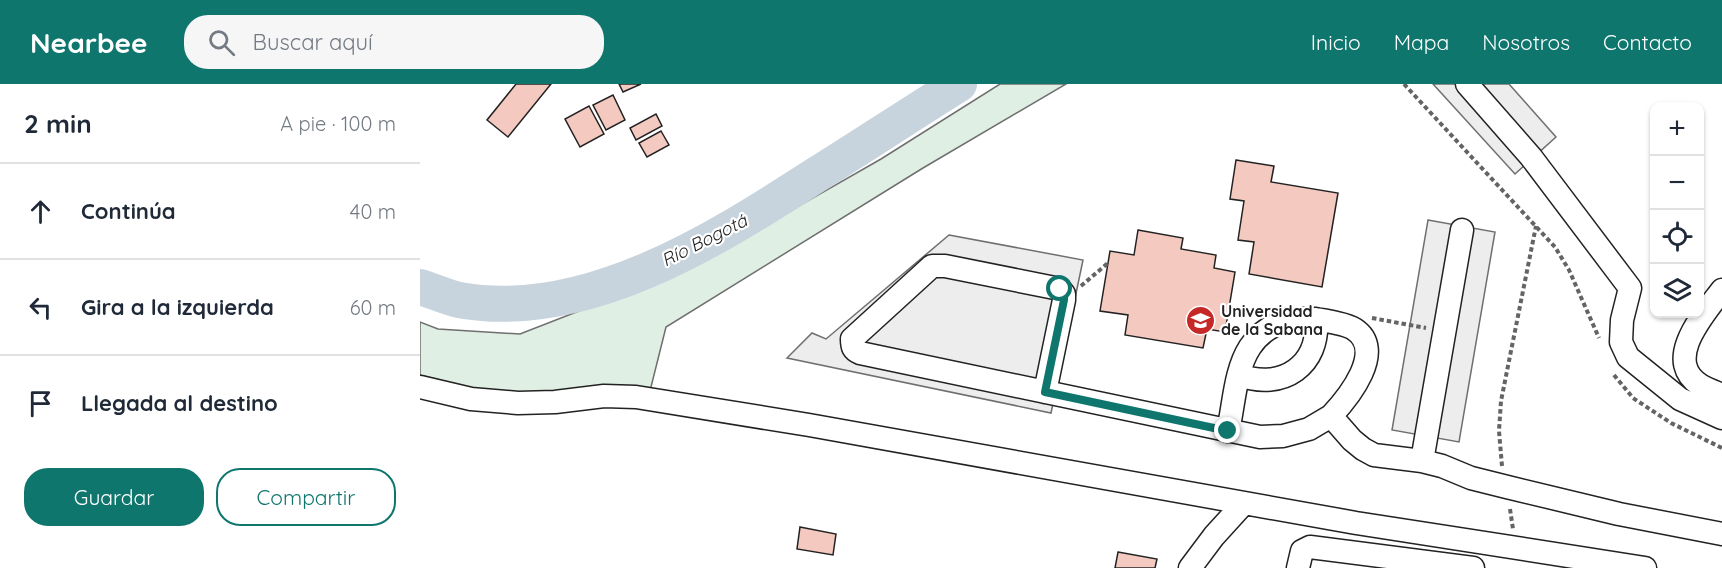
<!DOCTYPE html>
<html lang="es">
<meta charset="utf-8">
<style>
body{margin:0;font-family:Quicksand,sans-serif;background:#f6f6f7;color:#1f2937}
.controls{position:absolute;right:18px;top:18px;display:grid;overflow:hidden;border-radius:12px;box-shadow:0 2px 4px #0004}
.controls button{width:54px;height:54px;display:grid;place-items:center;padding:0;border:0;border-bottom:2px solid #e0e1e3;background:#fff;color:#1f2937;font:30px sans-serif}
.stop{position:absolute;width:18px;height:18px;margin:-14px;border:4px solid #0f766e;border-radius:50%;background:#fff}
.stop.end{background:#0f766e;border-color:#fff;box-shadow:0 2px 6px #0008}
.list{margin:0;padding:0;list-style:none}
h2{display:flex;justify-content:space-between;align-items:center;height:78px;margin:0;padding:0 24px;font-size:26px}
h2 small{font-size:20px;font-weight:400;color:#747a83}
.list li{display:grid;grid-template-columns:39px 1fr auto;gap:18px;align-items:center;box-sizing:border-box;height:96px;padding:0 24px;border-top:2px solid #e0e1e3}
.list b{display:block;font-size:22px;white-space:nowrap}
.list em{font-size:20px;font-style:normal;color:#747a83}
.actions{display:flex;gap:12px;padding:18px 24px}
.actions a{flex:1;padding:14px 0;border:2px solid #0f766e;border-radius:24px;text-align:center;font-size:21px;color:#0f766e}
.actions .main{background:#0f766e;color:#fff}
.icon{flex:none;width:33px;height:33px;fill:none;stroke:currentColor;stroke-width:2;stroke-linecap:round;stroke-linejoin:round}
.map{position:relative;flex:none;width:1302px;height:484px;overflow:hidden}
header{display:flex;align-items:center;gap:36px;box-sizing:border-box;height:84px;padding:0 30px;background:#0f766e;color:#fff}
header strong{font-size:28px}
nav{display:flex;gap:33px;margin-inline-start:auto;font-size:21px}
.search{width:420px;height:54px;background:#f6f6f7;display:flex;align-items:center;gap:15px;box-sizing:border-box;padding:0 21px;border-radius:24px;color:#747a83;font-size:22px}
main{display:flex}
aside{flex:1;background:#fff}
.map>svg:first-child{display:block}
.green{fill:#e0efe3;stroke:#6f6f6f;stroke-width:1.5}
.parking{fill:#ededed;stroke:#6f6f6f;stroke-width:1.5}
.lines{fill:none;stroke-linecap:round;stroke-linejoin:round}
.river{stroke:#c7d3dd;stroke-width:36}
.building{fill:#f3c9c0;stroke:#222;stroke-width:1.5}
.minor-casing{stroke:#222;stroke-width:25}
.path{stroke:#646464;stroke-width:4;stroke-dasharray:4.5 3;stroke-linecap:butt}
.minor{stroke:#fff;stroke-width:22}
.route{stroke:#0f766e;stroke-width:8}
.labels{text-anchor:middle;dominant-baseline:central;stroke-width:4.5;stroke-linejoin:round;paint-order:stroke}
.poi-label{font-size:16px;font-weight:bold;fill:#222;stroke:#fff;text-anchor:start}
.water-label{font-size:18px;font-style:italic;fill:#222;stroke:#fff}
</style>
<header>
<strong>Nearbee</strong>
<div class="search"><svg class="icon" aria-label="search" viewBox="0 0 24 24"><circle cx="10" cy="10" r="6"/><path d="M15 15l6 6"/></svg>Buscar aquí</div>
<nav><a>Inicio</a><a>Mapa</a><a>Nosotros</a><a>Contacto</a></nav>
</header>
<main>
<aside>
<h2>2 min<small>A pie · 100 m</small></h2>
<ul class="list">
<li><svg class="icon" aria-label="ahead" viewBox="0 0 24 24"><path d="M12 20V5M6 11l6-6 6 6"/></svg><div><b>Continúa</b></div><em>40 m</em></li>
<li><svg class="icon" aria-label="left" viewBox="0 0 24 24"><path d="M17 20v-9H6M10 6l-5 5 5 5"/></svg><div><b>Gira a la izquierda</b></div><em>60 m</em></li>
<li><svg class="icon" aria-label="arrive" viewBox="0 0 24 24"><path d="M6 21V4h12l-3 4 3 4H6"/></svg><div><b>Llegada al destino</b></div></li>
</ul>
<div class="actions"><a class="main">Guardar</a><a>Compartir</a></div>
</aside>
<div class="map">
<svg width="1302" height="484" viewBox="0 0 1302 484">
<rect width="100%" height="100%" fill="#fff"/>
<path class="green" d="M580,0H646L503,84L246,243L230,307L131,311L63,307L0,291V238L18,245L100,250L272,183L461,75Z"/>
<path class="parking" d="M1013,0H1089L1136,53L1095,90Z
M1008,136L1075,148L1039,358L972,346Z
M529,151L663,176L631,329L367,274L392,249L406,255Z"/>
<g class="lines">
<path class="river" d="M0,203C13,207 26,213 39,216C165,239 295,156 396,91C444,61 491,30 539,0"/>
</g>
<path class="building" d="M96,0H131L88,53L67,36Z
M199,0H221L203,8Z
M193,11L205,36L186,46L173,21Z
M169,22L184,50L160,63L145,35Z
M236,30L242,42L216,56L210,44Z
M241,47L249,61L227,73L219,59Z
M816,76L854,82L851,98L918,109L902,203L829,190L834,158L818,156L824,117L810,115Z
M718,146L763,154L761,165L796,171L794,184L815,188L805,248L787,245L783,264L705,251L708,231L680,227L690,167L714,171Z
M380,443L416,450L413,471L377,465Z
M698,468L737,475L735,484H695Z"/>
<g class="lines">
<defs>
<path id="minor" d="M1047,0L1111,73L1210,204L1202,236L1201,258L1208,273L1260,315L1302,334
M1302,206C1284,230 1242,276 1280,301C1287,305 1295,308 1302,311
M819,291C863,307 900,281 896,235
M0,303L51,315L98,319L135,318L184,312L216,313L389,341L936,439L1225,484
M625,308L644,216V210L640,205L525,182H512L432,255C432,263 433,266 440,269L840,353L863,352L889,345L911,332L932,356L943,365L954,371L1002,377L1022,382L1051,394L1087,403L1199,430L1302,450
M808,347C814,320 815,286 830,263C849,234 882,231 912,238C920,240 928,241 934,245C967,266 928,314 911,332
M1002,377L1042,146
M770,484L794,452L824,419
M878,484L882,467L890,463L1053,484"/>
</defs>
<use href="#minor" class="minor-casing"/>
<path class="path" d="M984,0L1135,163L1149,186L1179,254
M661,202L688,179
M952,234L1006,244
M1194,291L1213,314L1251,339L1302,364
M1082,382L1079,347L1081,317L1116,142
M1090,425L1093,445"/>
<use href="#minor" class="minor"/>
</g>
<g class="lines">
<path class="route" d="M640,205L644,210V216L625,308L808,347"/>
</g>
<defs>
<symbol id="university-disc" viewBox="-11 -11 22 22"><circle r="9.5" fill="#c62828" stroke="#fff"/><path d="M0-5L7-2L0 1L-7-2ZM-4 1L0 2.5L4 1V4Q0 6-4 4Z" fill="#fff"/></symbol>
</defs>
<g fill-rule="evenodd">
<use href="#university-disc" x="764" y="220" width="33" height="33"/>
</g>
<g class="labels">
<g class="poi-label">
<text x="801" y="227">Universidad<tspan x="801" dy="18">de la Sabana</tspan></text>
</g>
<g class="water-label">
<text transform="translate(284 156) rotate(-27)">Río Bogotá</text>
</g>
</g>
</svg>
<div class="controls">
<button>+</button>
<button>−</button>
<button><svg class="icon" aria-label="locate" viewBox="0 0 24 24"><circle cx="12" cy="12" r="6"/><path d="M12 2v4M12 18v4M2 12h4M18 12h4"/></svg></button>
<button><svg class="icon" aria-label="layers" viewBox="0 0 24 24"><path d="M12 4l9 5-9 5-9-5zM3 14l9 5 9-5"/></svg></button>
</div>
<div class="stop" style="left:640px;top:205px"></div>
<div class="stop end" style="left:808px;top:347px"></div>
</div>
</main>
